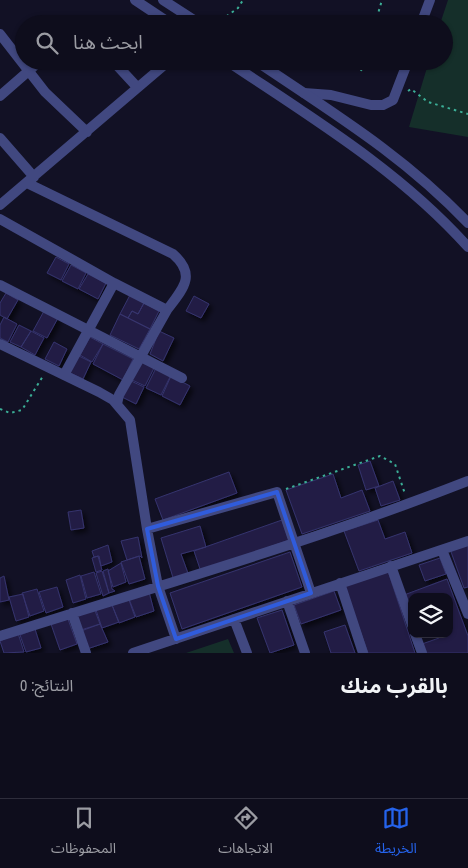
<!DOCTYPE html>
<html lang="ar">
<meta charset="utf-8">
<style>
body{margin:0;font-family:"Archivo Narrow","Noto Sans Arabic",sans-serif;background:#171625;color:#f1f3f6;direction:rtl}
.controls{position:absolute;right:15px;bottom:15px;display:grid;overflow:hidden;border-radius:10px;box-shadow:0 1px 4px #0004}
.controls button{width:45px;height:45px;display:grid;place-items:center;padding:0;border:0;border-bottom:1px solid #2e2d3b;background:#0e0d1c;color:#f1f3f6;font:25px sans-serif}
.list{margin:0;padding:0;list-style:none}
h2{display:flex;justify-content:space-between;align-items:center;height:65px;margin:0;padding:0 20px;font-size:21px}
h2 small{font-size:16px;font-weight:400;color:#9b9ca3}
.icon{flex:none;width:28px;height:28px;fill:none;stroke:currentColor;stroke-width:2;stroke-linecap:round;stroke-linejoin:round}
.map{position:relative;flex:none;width:468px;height:653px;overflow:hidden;direction:ltr}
.search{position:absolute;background:#0e0d1c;box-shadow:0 1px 4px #0004;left:15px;right:15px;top:15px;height:55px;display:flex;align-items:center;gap:12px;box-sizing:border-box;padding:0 18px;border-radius:28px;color:#9b9ca3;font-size:19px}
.sheet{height:145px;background:#0e0d1c}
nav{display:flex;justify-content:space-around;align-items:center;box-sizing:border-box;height:70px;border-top:1px solid #2e2d3b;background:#0e0d1c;font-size:14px;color:#9b9ca3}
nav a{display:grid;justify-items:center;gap:2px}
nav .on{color:#2563eb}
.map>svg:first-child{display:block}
.green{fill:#152f2a}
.building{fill:#211f45;stroke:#36336e;filter:url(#shadow)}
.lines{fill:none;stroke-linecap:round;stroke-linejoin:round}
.path{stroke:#3bae96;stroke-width:2;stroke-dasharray:2.5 4;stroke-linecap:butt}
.minor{stroke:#414880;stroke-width:10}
.tertiary{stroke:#414880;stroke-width:10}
.marked{fill:none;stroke:#305cdc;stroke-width:4;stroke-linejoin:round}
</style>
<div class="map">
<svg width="468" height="653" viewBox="0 0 468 653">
<defs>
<filter id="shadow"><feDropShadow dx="3.5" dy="3.5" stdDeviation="2.5" flood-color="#0009"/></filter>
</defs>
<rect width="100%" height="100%" fill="#121125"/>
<path class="green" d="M448,0H468V137L409,127L429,61H444V24H440Z
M228,639L234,653H186Z"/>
<path class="building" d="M56,257L69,264L61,280L47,273Z
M71,265L86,273L78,289L62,281Z
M88,274L106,283L98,299L79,289Z
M6,293L18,300L7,319L0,315V303Z
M130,295L144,303L138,314L132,311L128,318L120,314Z
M194,296L209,304L201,318L186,311Z
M144,303L159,311L150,329L128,318L132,311L138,314Z
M44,311L58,318L47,338L33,331Z
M120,314L150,329L139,349L110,335Z
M4,317L17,324L8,342L0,338V325Z
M19,325L31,331L21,347L10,342Z
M31,331L44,338L35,355L21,347Z
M159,331L174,338L163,361L150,354Z
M90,337L103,344L92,362L80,355Z
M54,342L67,349L59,366L45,359Z
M103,344L133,359L123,380L93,364Z
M77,355L91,362L83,379L70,373Z
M141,362L154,368L145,386L132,380Z
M156,368L171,375L161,395L146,388Z
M171,376L190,386L180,405L162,396Z
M129,380L144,387L136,404L122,397Z
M370,461L379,486L366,490L358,465Z
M229,472L237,493L163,520L155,499Z
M333,474L341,498L362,490L370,511L302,534L286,490Z
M393,481L400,500L381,506L375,488Z
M81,510L84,528L71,530L68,512Z
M282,520L289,540L201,572L194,551Z
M378,520L385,539L405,532L412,553L359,571L344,531Z
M200,526L206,547L181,554L189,576L174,581L161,538Z
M138,537L142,558L140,556L127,560L121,541Z
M468,543V587L464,588L450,549Z
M108,545L112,562L101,566L99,556L94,557L92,551Z
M290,552L302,587L182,629L170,593Z
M98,556L102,570L96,572L92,558Z
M139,556L145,579L129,584L121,562Z
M440,558L446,574L425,581L419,565Z
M121,563L126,582L113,587L108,571Z
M108,569L112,589L115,591L109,593L103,571Z
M102,571L109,593L103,596L96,573Z
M388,571L415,653H368L344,586Z
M94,572L101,594L87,598L81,576Z
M80,575L86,599L73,603L66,580Z
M4,576L9,600L0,602V578Z
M447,579L468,636V653H425L422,644L439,638L437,634H449V597H412V617L404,595Z
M57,587L63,607L46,613L39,592Z
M37,589L44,611L30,616L22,593Z
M334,591L341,610L301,624L294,605Z
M149,592L154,611L136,617L129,599Z
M23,594L29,617L16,621L9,597Z
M129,600L135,617L119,623L112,605Z
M112,605L119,622L102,628L96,610Z
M94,608L100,624L81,630L75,614Z
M282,610L294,645L270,653L257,618Z
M68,619L77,644L60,650L51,624Z
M100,624L108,642L87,649L81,631Z
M345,625L355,653H331L324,632Z
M35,629L41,648L26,652L20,635Z
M18,633L24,652L4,653L0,641Z"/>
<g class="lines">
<path class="path" d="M216,24L238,8L243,0
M375,24L382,0
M361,71L364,61
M408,91L411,89L428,102L468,114
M0,409L10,413L22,410L43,376
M286,489L380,456L395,464L405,494"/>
<path class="minor" d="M421,24L430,0
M0,34L45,92L87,132
M113,61L137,87
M304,93L331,95L371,105H383L393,100L408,61
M0,96L40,61
M0,138L34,177
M27,183L173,254C197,275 183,289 167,310L114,283
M0,205L169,61
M0,219L114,283L64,375
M0,285L182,378
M0,344L99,392L113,400L130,420L147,529L158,586L176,639
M117,404L119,395L167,310
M147,529L277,492L311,593
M442,550L468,614
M391,566L412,625
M340,583L363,653
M287,601L305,653
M72,613L86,653
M234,619L247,653
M415,634L422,653
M0,636C157,586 315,541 468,481
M133,653L468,541"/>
<path class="tertiary" d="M135,0L171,24
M163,0L200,24
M227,61C312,118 399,170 468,247
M256,61C333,113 403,155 468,223"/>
</g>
<path class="marked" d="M277,492L311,593L176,639L158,586L147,529Z"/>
</svg>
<div class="controls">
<button><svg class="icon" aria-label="layers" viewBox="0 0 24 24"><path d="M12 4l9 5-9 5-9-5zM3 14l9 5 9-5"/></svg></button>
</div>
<div class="search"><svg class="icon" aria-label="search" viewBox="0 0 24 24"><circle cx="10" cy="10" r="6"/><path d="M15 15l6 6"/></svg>ابحث هنا</div>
</div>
<section class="sheet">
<h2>بالقرب منك<small>النتائج: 0</small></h2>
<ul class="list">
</ul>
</section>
<nav>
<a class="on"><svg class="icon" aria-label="map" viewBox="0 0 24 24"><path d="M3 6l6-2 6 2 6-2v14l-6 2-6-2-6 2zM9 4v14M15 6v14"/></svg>الخريطة</a>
<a><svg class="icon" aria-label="directions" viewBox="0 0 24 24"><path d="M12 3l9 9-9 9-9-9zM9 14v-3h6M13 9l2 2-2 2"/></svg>الاتجاهات</a>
<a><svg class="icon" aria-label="saved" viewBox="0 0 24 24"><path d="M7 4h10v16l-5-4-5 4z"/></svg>المحفوظات</a>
</nav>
